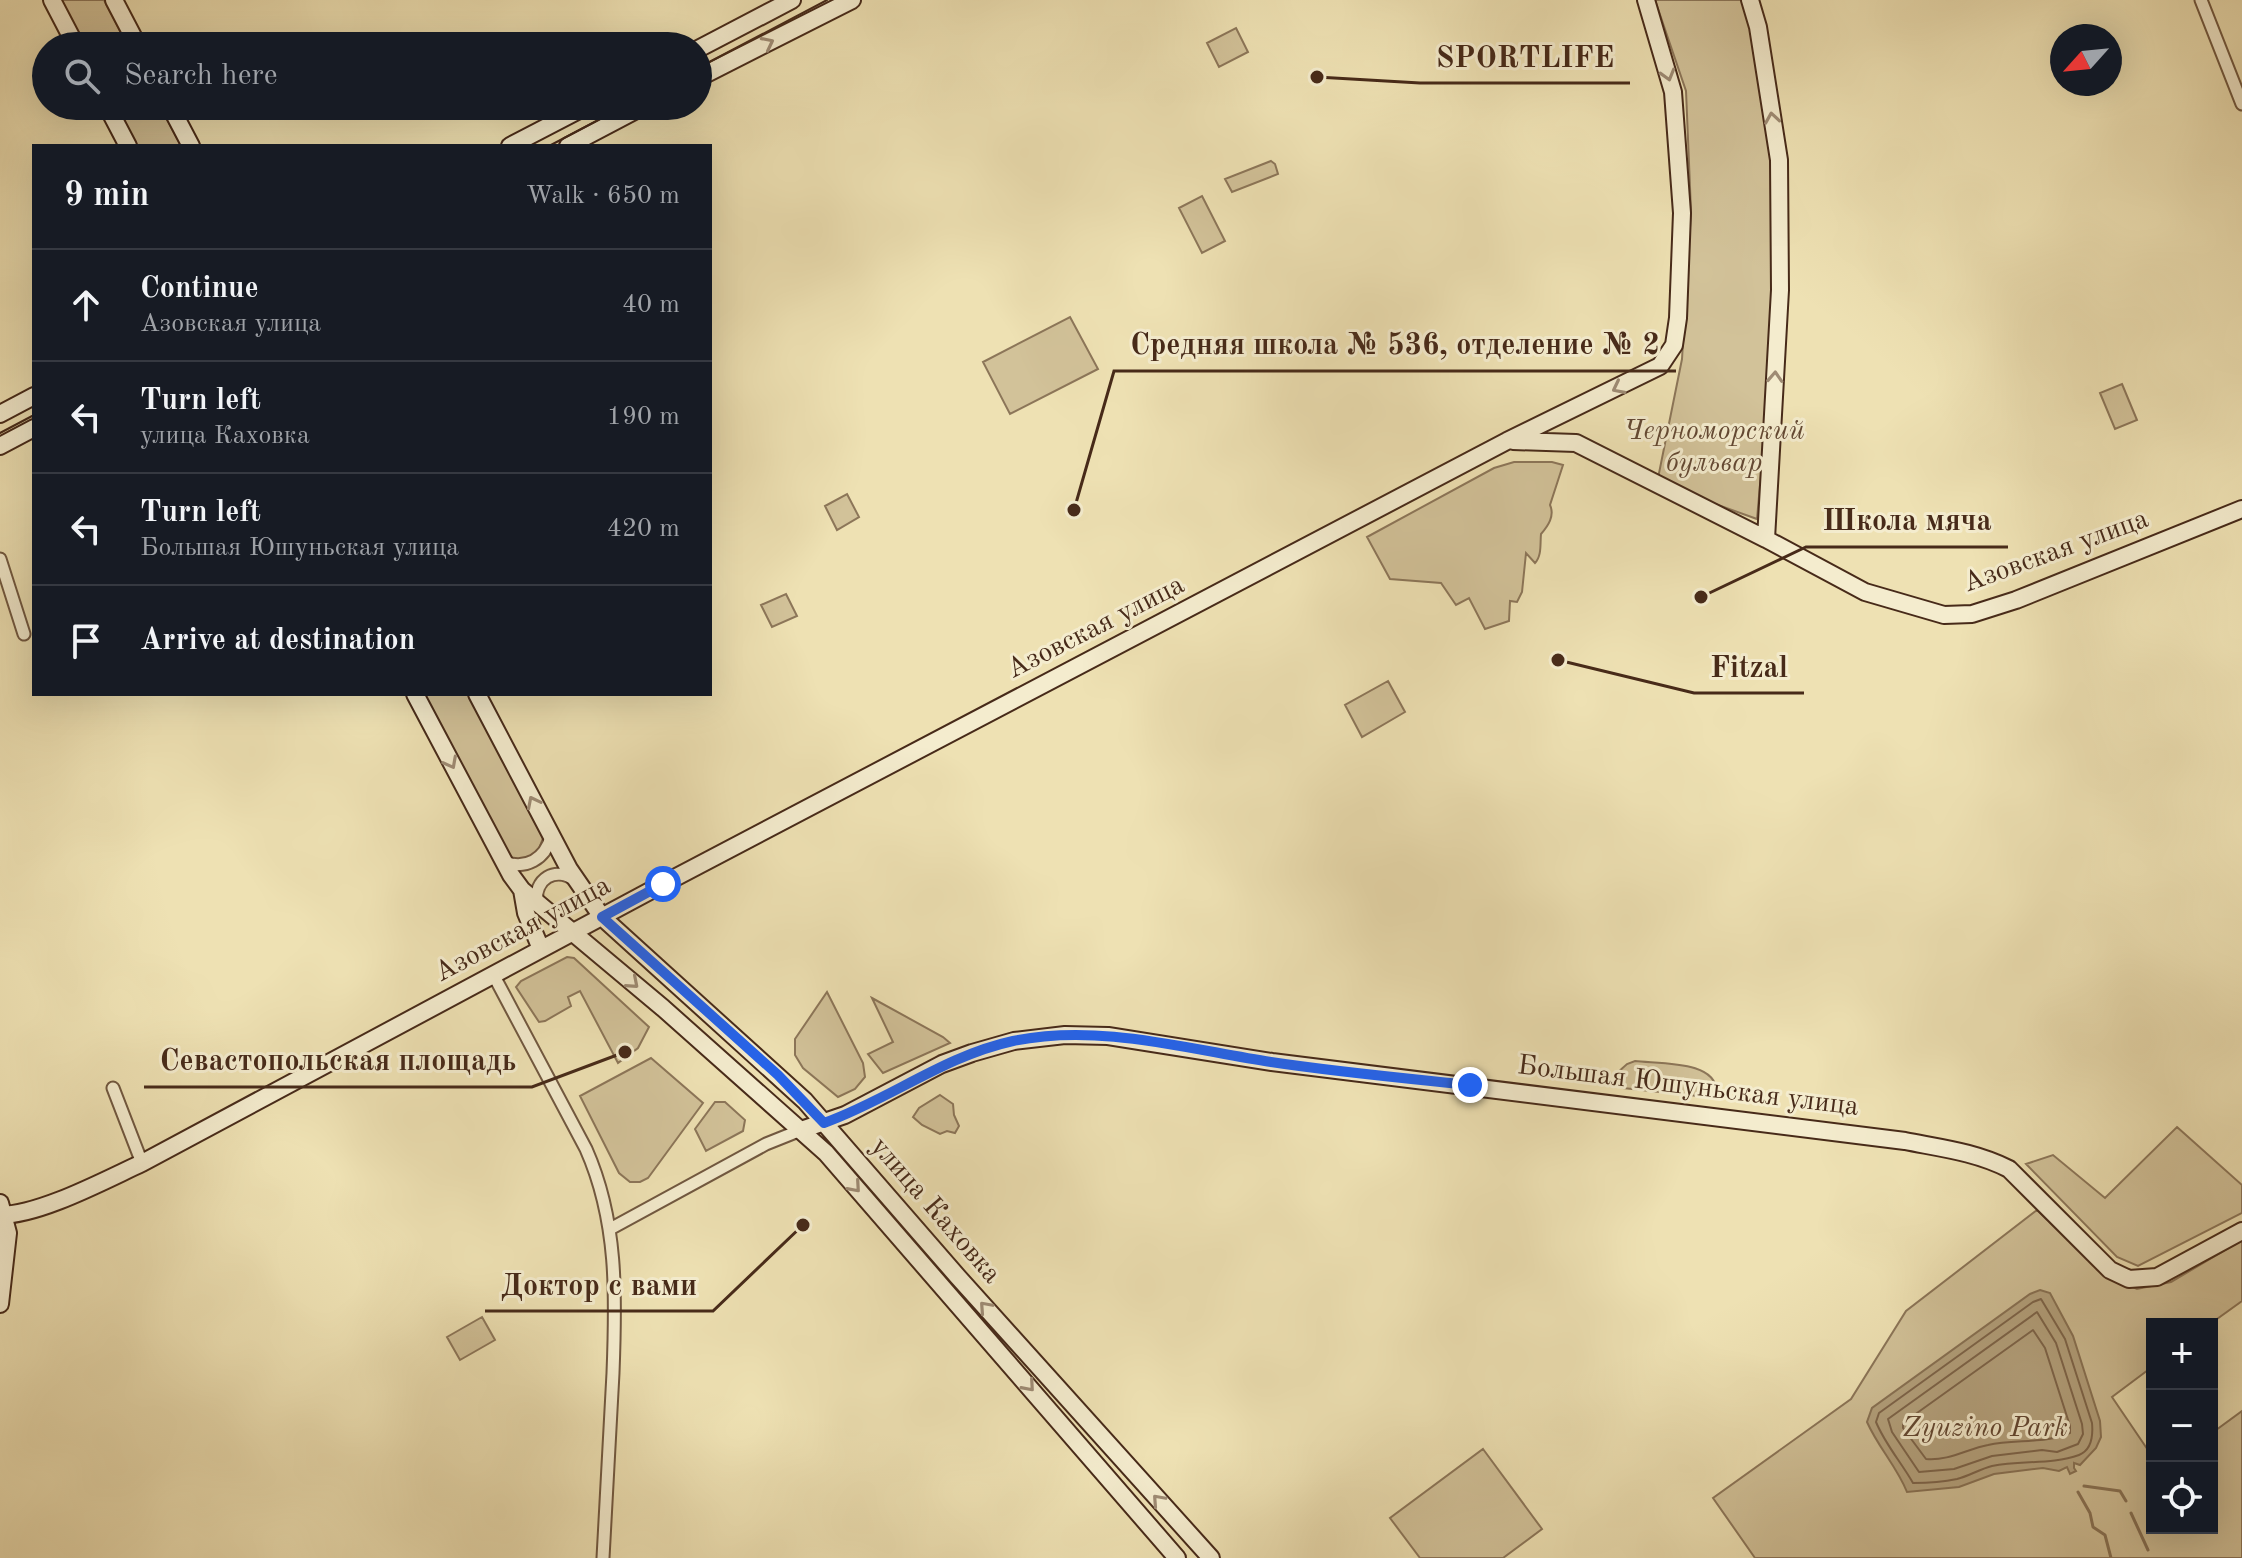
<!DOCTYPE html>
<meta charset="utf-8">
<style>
body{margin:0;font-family:"Old Standard TT",serif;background:#20242c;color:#f1f3f6}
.controls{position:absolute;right:24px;bottom:24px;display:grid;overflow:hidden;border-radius:0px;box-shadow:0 8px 32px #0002}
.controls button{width:72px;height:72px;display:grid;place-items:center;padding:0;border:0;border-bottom:2px solid #363941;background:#171b24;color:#f1f3f6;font:40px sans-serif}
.compass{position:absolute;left:2050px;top:24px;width:72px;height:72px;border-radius:50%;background:#171b24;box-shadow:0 8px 32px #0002;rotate:243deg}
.stop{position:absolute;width:24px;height:24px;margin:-18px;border:6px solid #2563eb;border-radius:50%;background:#fff}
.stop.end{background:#2563eb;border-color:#fff;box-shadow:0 2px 8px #0008}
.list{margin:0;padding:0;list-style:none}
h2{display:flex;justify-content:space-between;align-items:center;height:104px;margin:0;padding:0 32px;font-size:34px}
h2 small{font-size:26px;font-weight:400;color:#9ea1a6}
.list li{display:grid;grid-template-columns:52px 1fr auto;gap:24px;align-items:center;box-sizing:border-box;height:112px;padding:0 32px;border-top:2px solid #363941}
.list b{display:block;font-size:30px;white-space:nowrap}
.list p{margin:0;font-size:26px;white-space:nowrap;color:#9ea1a6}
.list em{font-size:26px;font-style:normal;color:#9ea1a6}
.icon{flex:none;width:44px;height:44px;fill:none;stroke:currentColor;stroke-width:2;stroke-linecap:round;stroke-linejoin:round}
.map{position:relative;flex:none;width:2242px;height:1558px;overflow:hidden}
.search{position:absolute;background:#171b24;box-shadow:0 8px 32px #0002;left:32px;top:32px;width:680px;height:88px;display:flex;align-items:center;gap:20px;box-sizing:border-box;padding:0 28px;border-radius:44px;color:#9ea1a6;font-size:30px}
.panel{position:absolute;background:#171b24;box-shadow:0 8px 32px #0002;left:32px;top:144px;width:680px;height:552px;border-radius:0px}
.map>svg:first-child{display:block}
.green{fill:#d2c299;stroke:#8c7659;stroke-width:2}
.water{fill:#b5a37f;stroke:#897356;stroke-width:2}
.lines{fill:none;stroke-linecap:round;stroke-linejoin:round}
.shore{stroke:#7e664c;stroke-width:2}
.stream{stroke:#897356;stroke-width:3}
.street-casing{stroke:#715840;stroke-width:15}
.secondary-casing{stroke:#472a19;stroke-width:20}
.street{stroke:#f4ecce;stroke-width:11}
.secondary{stroke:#f4ecce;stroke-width:16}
.tram{stroke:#472a19;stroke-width:2}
.oneway{stroke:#9e8b74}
.route{stroke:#2563eb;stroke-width:10}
.labels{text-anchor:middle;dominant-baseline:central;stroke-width:6;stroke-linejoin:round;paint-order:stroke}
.park-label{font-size:28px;font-style:italic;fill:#634833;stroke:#f4ecce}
.street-label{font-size:28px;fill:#472a19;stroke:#f4ecce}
.leader{fill:none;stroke:#472a19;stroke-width:3}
.callout-dot{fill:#472a19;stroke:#f4ecce;stroke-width:3}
.callout-label{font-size:30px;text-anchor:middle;font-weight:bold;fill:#472a19;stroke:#f4ecce;stroke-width:6;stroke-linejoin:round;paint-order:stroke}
</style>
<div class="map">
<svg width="2242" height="1558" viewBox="0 0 2242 1558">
<rect width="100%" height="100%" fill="#eee1b3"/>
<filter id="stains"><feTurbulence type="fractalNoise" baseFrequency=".0025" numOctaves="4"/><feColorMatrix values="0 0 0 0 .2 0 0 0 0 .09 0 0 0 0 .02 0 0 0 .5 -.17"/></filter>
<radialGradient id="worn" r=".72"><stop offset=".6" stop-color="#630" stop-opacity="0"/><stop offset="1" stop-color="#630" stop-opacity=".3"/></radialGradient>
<path class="green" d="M59,0H104L128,46H83Z
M1655,0H1743L1753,30L1774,161L1777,291L1757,519L1657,483L1682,359L1691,211L1686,91Z
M1236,28L1248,52L1219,67L1207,43Z
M114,106H160L181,146H134Z
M1271,161L1275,164L1278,174L1232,192L1225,179Z
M1202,196L1225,241L1202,253L1179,208Z
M1070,317L1098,369L1010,414L983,362Z
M2122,384L2137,420L2115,429L2100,393Z
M1514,462H1552L1563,465L1550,505C1555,516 1548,526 1541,534C1540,543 1542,556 1535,563L1526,553L1522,592L1517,602L1510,601L1509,621L1485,629L1469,598L1456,605L1441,583L1390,579L1367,537L1494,468Z
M847,494L859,517L837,530L825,506Z
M786,594L797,616L772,627L761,605Z
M1388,681L1405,712L1362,737L1345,705Z
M420,694H468L543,838L537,854L521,862L505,858Z
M567,957L574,958L649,1027L638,1048L618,1063L580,991L568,997L571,1006L545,1021L539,1022L516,987L521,981Z
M827,992L863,1063L865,1077L855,1089L838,1097L803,1068L795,1055V1039Z
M872,998L943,1037L950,1043L883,1073L868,1054L893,1042Z
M651,1058L703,1103L648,1178L640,1182H630L619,1173L580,1096Z
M1635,1061C1659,1064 1720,1060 1716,1094L1707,1097L1623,1088L1617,1083L1616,1074L1627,1064Z
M940,1095L953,1104L954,1115L959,1126L955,1133L947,1131L940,1134L922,1125L913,1117L919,1108Z
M715,1102H725L745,1120L743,1131L706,1151L695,1129Z
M2177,1127L2242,1185V1213L2138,1266L2117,1257L2026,1164L2053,1155L2105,1198Z
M2037,1210L2107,1276L2137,1289L2171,1282L2242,1240V1301L2210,1324H2152V1367L2112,1397L2152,1456V1528H2212V1433L2242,1411V1558H1755L1713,1498L1851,1399L1906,1311Z
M482,1317L495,1340L460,1360L447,1337Z
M1483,1449L1542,1529L1503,1558H1420L1390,1518Z"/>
<path class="water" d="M2040,1290L2050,1293L2073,1336L2100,1421L2101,1437L2096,1448L2080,1465L2074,1463V1468L2076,1471L2070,1474L2067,1467L2059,1471L2043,1468L1994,1474L1959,1487L1907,1492C1897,1467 1878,1447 1867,1422L1872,1408L2030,1294Z"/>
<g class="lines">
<path class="shore" d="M2041,1299L2065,1339L2092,1423C2093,1434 2092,1450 2079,1455C2052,1465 2021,1460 1992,1466C1980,1469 1969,1476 1957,1479C1943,1482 1926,1483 1913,1483C1901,1462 1885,1444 1876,1422L1879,1413L2033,1302Z
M2037,1312L2056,1343L2082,1424L2083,1434L2078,1444L2057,1452L2042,1450L1992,1456L1954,1469L1919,1472L1892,1432L1888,1419Z
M2033,1330L2045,1348L2070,1426V1433C2045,1444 2015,1439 1988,1445C1967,1449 1949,1461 1926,1459L1903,1428V1423Z"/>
<path class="stream" d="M2084,1486L2120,1491L2126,1501
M2078,1492L2090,1513L2093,1527L2105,1535L2111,1558
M2131,1513L2148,1550"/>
<defs>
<path id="street" d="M2201,0L2242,104
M0,559L24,634
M504,862C526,870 545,859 551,837
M537,904C533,879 556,865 576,881
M494,976L586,1149C618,1221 616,1296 613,1373C610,1435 606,1496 603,1558
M113,1088L142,1163
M610,1229L766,1144L801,1130"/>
<path id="secondary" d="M52,0L76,46
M114,0L138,46
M1750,0L1758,27L1779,160L1780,290L1766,539
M698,49L792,0
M698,78L852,0
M107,106L128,146
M170,106L191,146
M510,146L587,106
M568,146L644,106
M0,414L34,396
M1513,441L1576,443L1766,539L1865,592L1944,615L1972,614L2016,600L2242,509
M0,446L34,428
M415,694L511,875L522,890L663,1008L826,1153L1177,1558
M477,694L569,869L602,917L805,1101L958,1277L1211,1558
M522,890L526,913L541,949
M801,1130L845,1115L942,1064L972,1053L1014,1041L1065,1035L1108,1036L1272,1062L1905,1141C1940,1148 1976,1152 2009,1169L2110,1270L2129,1279L2157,1277L2242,1231
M0,1203L8,1233L0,1304
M0,1215C40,1215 105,1180 142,1163L663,884L1507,441L1660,366L1674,345L1678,318L1682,213L1673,92L1646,0"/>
</defs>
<use href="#street" class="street-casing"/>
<use href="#secondary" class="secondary-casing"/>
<use href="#street" class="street"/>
<use href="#secondary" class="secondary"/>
<path class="tram" d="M698,68L827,0
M549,146L625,106
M0,433L34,415"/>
</g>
<defs><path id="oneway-chevron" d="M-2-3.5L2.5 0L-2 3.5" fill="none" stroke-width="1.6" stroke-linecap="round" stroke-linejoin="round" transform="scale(2)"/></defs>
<g class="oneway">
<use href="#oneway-chevron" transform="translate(768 43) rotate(-27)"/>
<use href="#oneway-chevron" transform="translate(1668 75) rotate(74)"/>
<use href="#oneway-chevron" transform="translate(1772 118) rotate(-99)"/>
<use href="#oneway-chevron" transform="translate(1775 377) rotate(-87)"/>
<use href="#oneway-chevron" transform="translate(1618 388) rotate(153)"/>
<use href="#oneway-chevron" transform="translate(451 763) rotate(62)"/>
<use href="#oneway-chevron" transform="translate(533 802) rotate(-117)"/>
<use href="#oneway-chevron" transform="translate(633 983) rotate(41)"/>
<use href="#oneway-chevron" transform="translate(855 1187) rotate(49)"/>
<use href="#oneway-chevron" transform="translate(985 1307) rotate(-132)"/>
<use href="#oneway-chevron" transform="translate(1029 1386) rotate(49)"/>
<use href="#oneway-chevron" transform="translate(1158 1500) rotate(-132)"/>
</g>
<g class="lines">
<path class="route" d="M663,884L602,917L778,1075L824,1123C889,1100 944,1056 1013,1041C1098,1023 1187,1049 1271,1062C1337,1072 1403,1078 1470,1085"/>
</g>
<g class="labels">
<g class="park-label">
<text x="1714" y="432">Черноморский<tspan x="1714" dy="32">бульвар</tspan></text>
<text x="1985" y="1429">Zyuzino Park</text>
</g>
<g class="street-label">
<text transform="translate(2056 552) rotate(-20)">Азовская улица</text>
<text transform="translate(1096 628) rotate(-27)">Азовская улица</text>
<text transform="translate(523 930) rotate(-28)">Азовская улица</text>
<text transform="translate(1688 1087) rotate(7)">Большая Юшуньская улица</text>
<text transform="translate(935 1211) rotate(49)">улица Каховка</text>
</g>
</g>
<path class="leader" d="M1317 77L1420 83H1630M1074 510L1114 371H1676M1701 597L1806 547H2008M1558 660L1694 693H1804M625 1052L532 1087H144M803 1225L713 1311H485"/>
<g class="callout-dot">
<circle cx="1317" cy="77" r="8"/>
<circle cx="1074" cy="510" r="8"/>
<circle cx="1701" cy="597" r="8"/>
<circle cx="1558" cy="660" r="8"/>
<circle cx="625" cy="1052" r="8"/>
<circle cx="803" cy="1225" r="8"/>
</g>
<g class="callout-label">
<text x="1525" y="67">SPORTLIFE</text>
<text x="1395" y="354">Средняя школа № 536, отделение № 2</text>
<text x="1907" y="530">Школа мяча</text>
<text x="1749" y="677">Fitzal</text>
<text x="338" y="1070">Севастопольская площадь</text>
<text x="599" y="1295">Доктор с вами</text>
</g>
<rect width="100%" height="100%" filter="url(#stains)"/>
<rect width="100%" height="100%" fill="url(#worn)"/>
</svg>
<div class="controls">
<button>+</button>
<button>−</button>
<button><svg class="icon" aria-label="locate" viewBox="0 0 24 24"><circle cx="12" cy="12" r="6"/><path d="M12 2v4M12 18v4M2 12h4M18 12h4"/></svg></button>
</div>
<svg class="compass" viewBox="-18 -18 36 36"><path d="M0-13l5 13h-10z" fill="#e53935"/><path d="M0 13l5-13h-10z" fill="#9ea1a6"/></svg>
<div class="stop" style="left:663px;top:884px"></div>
<div class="stop end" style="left:1470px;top:1085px"></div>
<div class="search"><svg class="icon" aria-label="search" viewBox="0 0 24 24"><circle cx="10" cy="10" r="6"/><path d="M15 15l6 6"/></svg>Search here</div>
<section class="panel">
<h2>9 min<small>Walk · 650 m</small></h2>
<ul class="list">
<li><svg class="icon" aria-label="ahead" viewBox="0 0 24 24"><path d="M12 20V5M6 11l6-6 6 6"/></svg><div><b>Continue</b><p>Азовская улица</p></div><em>40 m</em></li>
<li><svg class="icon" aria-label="left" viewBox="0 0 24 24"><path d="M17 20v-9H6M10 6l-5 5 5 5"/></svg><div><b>Turn left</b><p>улица Каховка</p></div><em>190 m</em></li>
<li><svg class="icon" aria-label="left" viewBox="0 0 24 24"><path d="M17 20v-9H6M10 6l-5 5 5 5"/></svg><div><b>Turn left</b><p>Большая Юшуньская улица</p></div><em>420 m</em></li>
<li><svg class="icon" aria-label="arrive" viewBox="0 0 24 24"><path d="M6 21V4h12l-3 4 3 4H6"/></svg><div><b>Arrive at destination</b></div></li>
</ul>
</section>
</div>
